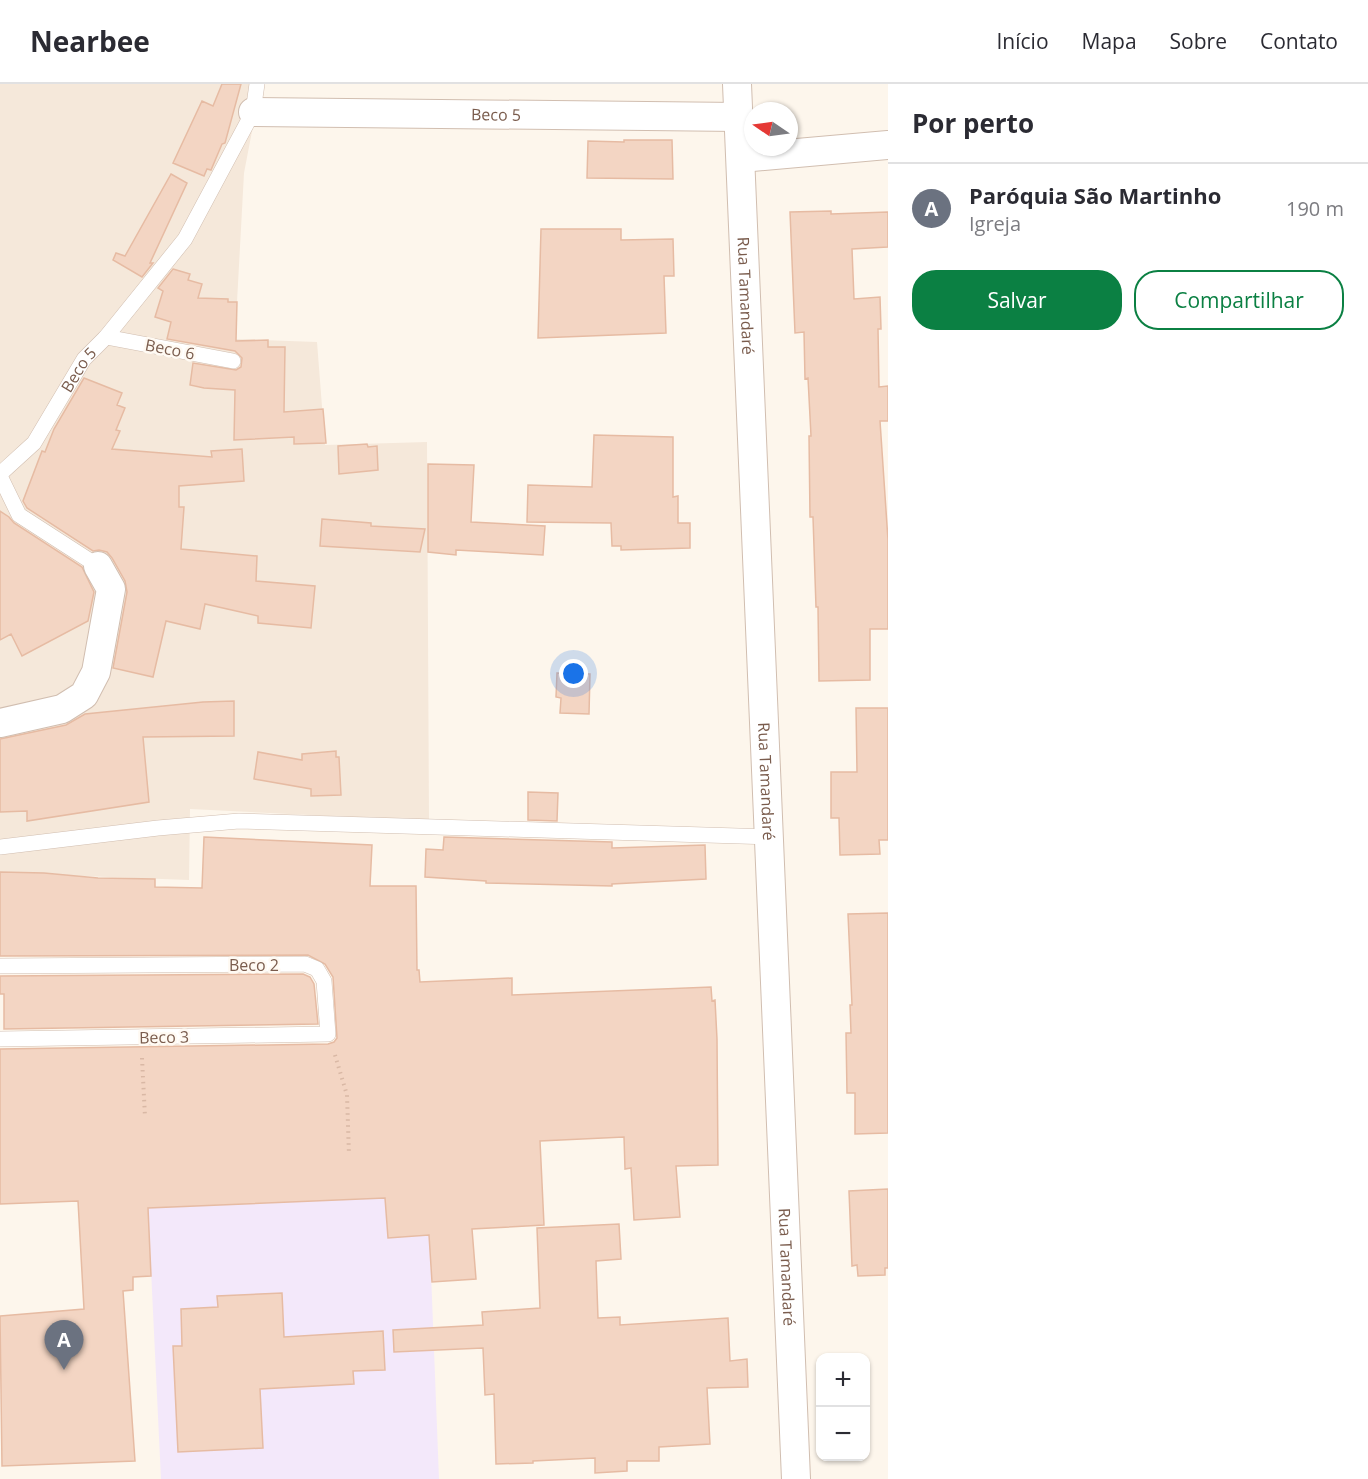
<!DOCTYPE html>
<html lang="pt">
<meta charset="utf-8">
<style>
body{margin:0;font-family:"Open Sans",sans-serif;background:#f2f2f3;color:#2b2b33}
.controls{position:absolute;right:18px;bottom:18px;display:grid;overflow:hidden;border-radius:12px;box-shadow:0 2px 4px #0004}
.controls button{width:54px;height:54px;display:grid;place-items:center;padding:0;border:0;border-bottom:2px solid #e1e1e2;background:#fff;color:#2b2b33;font:30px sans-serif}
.compass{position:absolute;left:744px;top:18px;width:54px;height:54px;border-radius:50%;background:#fff;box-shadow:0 2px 4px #0004;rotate:283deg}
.you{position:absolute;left:574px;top:590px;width:21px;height:21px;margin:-15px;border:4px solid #fff;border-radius:50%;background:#1a73e8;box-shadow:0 0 0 9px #1a73e833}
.badge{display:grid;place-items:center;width:39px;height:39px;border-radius:50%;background:#0b8043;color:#fff;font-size:20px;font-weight:700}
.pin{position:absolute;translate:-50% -50px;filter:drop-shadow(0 2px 3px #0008)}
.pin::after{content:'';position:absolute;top:32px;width:21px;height:18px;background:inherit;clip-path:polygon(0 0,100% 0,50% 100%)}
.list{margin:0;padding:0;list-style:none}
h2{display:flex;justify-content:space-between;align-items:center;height:78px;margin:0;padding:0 24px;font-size:26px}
h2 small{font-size:20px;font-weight:400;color:#7c7c81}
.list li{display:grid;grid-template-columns:39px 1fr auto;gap:18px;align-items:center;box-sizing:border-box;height:90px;padding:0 24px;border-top:2px solid #e1e1e2}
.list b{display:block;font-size:22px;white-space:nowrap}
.list p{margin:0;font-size:20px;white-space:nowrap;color:#7c7c81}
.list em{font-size:20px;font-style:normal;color:#7c7c81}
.actions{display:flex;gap:12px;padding:18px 24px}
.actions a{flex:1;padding:14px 0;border:2px solid #0b8043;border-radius:24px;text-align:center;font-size:21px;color:#0b8043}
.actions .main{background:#0b8043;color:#fff}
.map{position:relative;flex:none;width:888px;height:1395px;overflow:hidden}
header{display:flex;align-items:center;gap:36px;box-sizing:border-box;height:84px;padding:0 30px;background:#fff;border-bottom:2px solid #e1e1e2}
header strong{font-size:28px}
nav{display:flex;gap:33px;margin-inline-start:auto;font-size:21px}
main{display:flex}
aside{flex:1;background:#fff}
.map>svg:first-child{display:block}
.residential{fill:#f5e8da}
.education{fill:#f3e8fa}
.building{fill:#f3d5c3;stroke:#e6bba3;stroke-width:1.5}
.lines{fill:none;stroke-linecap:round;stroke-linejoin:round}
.lane-casing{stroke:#d1beb0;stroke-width:16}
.street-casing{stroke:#d1beb0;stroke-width:30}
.path{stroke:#d9b8a5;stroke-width:4;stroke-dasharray:1.5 4.5;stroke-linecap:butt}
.lane{stroke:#fff;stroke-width:15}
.street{stroke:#fff;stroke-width:28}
.labels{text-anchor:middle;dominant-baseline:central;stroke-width:5;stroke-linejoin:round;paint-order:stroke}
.street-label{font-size:16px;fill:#7a5c4d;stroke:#fffaf3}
</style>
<header>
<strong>Nearbee</strong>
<nav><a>Início</a><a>Mapa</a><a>Sobre</a><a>Contato</a></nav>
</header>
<main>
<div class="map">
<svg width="888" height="1395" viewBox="0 0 888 1395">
<rect width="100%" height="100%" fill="#fdf6ec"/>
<path class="residential" d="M0,0H261L244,89L235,255L317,258L325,361L427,358L429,737L190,725L189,796L0,789Z"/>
<path class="education" d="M428,1111L439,1395H161L148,1123Z"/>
<path class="building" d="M222,0H241L225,59L222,60L211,86L207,85L204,92L173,79L202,17L213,22Z
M624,56H672L673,95L587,94L588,57L624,58Z
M171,90L187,99L150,179H153L142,193L113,176L116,169L125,172Z
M831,127V130L888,128V163L852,165L854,215L880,213L881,245H878L879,303L888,302V337H880L888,456V545H870V596L819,597L818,523H816L813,433H810L809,352H811L808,294L805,295L804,248L795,249L790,128Z
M541,145H621V156L673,155L674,192H664L666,249L538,254Z
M173,185L190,190L188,196L202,200L198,214L228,215V218H237L236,257L268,256V263H285L284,328L323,325L326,359L294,360V353L234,356L235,306L204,304L190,301L193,279L236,286L241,283L242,274L235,267L167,255L171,238L155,233L163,207L158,204Z
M84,294L122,309L117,321L125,324L116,346L120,347L112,365L212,373L211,367L242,365L244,397L179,402V423H184L181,465L257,472L256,497L315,502L311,544L258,539V532L205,520L200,545L166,537L153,593L113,584L127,508L125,497L112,474L107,468L99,466L93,467L27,424L23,417L42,367L45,368L54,345Z
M594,351L673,353V413L678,412V439H690V464L621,466V462H612L611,439L527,438L528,401L592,403Z
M367,360L368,363L377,362L378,386L339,390L338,362Z
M428,380L474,381L471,438L545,442L543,471L456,466V471L428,468Z
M0,427L9,433L14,439L82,483L94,508L88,537L22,572L11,550L0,556Z
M322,435L371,439V442L425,445L420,468L320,462Z
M557,589L590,590L589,630L560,629L561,614L556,613Z
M234,617V652L143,653L149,718L27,737V727L0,728V655L66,641L85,630L203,618Z
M856,624H888V756H879L880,770L840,771L839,734H831V688H857Z
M336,667V673H339L341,711L311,712V705L254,695L258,668L302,676V670Z
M528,708L558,709L557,737L528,736Z
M204,753L372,761L370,802H416L417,886H419L420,898L512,894V911L711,903L712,917L715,916L717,955L718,1081L676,1082L680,1133L634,1136L631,1084L625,1085L624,1053L540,1057L544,1141L472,1145L476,1195L432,1198L429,1151L388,1154L385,1114L148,1124L151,1192L133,1193V1206L123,1207L135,1377L2,1382L0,1232L84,1225L78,1117L0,1120V965L328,960L334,958L337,954L333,893L325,880L308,871L0,872V788L44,789L98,794L155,795V803L202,804Z
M444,753L612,758V764L705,761L706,795L612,800V802L486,799V797L425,793L426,765L443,766Z
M888,829V1049L855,1050V1009H847L846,949H851L850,921H852L848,830Z
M303,890L310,893L314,900L318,940L4,945V910H0V892Z
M888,1105V1184H885V1191L858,1192L857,1181L852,1182L849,1107Z
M619,1140L621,1175L596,1177L598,1234L620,1233V1241L728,1234L730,1277L747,1275L748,1303L707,1304L710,1360L659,1363V1377H627V1387L595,1389V1374L533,1377V1379L496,1380L494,1310L485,1311L483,1264L394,1268L393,1246L483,1241L482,1228L540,1224L537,1144Z
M282,1209L284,1253L383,1247L385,1286L353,1287L354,1300L260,1305L263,1364L178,1368L173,1262H182L181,1225L218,1223L217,1212Z"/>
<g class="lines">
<defs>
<g id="lane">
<path d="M106,253L233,277"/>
<path id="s1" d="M0,390L34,359L84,275L106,253L185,155L253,28L257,0"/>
<path d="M0,392L19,431L98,482"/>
<path d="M0,763L158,744L239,737L769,753"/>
<path d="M0,882L305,880L317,885L324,897L328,950L0,955"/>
</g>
<g id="street">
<path id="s2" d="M737,0L796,1395"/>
<path id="s3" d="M253,28L739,33"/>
<path d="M741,74L888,61"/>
<path d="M0,639L62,625L84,611L96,588L111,505L98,482"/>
</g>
</defs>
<use href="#lane" class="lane-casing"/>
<use href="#street" class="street-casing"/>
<path class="path" d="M335,971L347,1011L349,1071
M142,974L145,1033"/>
<use href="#lane" class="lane"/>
<use href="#street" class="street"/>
</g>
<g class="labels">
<g class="street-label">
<text stroke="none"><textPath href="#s3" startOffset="243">Beco 5</textPath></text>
<text stroke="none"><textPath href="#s2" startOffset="212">Rua Tamandaré</textPath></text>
<text transform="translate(170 265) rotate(11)">Beco 6</text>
<text stroke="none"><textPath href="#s1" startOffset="132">Beco 5</textPath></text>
<text stroke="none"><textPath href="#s2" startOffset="698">Rua Tamandaré</textPath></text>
<text x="254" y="881">Beco 2</text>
<text transform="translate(164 953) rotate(-1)">Beco 3</text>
<text stroke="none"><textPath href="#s2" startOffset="1184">Rua Tamandaré</textPath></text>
</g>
</g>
</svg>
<div class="controls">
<button>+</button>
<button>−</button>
</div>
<svg class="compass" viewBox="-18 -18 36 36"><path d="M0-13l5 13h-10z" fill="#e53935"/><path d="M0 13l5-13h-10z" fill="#7c7c81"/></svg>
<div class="you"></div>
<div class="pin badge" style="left:64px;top:1286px;background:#6b7280">A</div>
</div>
<aside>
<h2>Por perto<small></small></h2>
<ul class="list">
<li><span class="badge" style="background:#6b7280">A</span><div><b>Paróquia São Martinho</b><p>Igreja</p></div><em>190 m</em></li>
</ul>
<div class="actions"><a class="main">Salvar</a><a>Compartilhar</a></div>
</aside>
</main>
